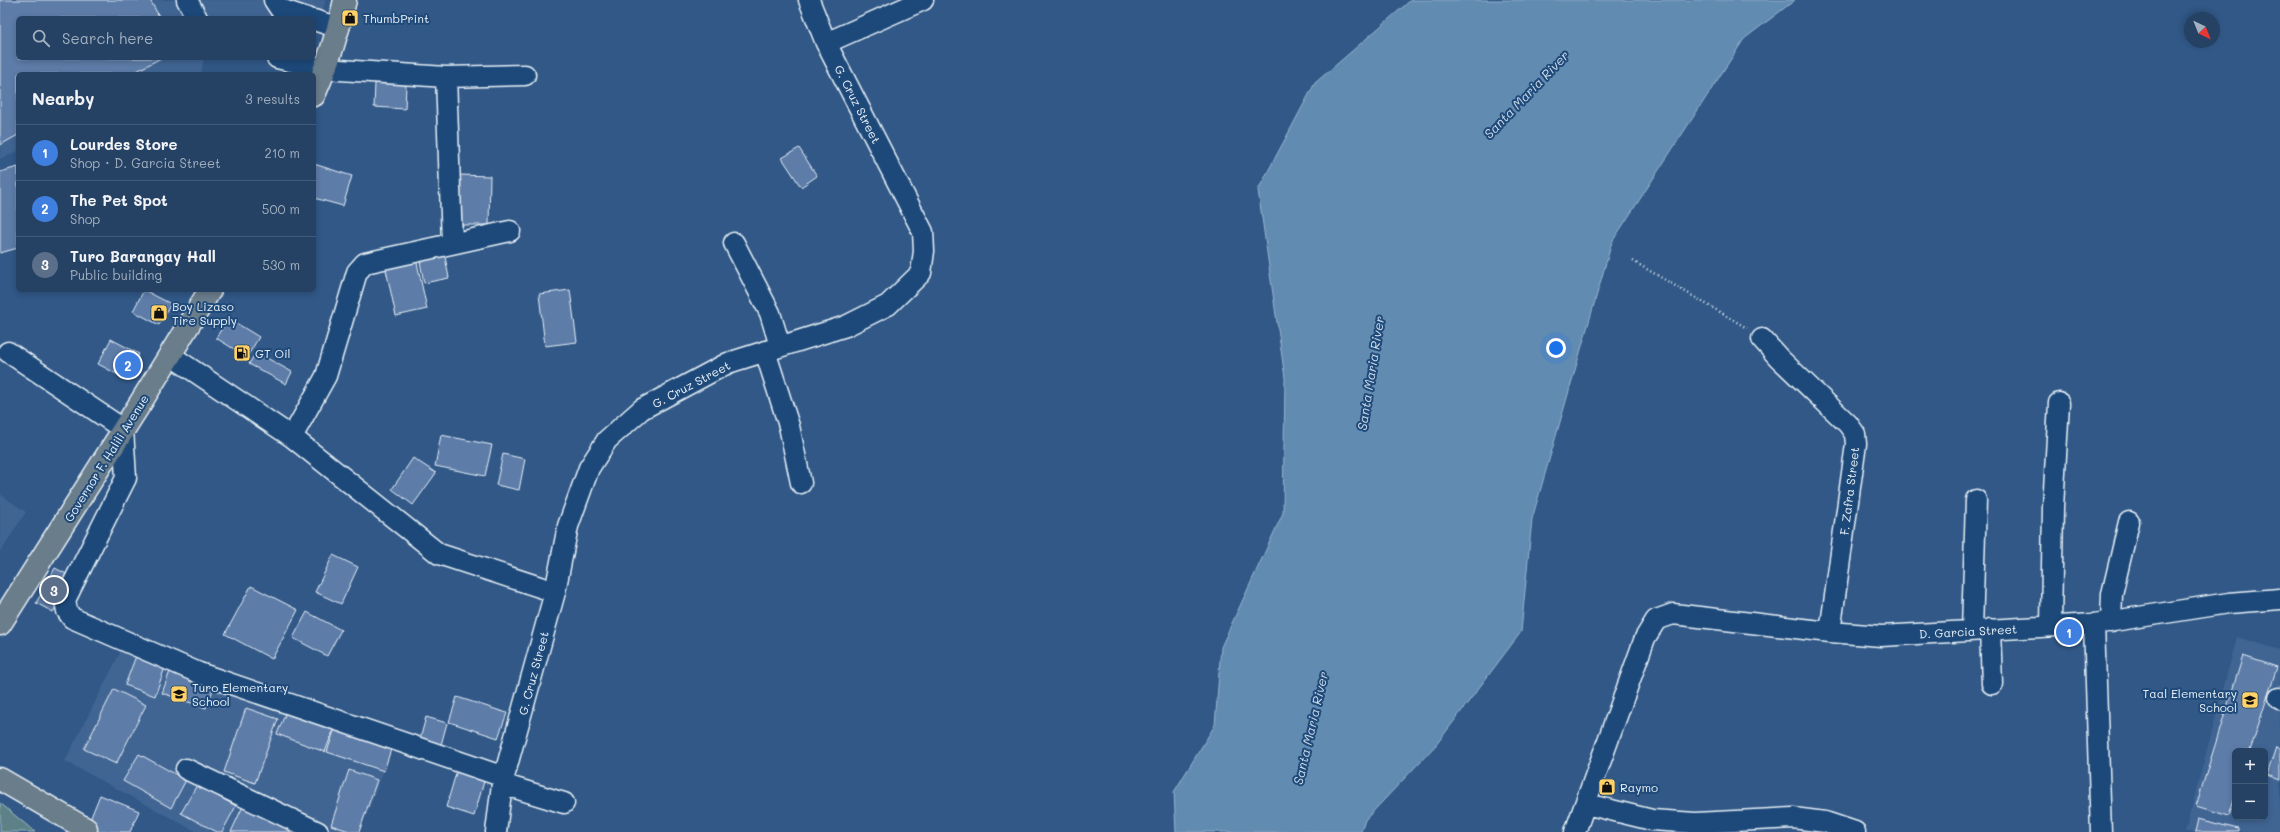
<!DOCTYPE html>
<meta charset="utf-8">
<style>
body{margin:0;font-family:Mali,sans-serif;background:#314d6e;color:#f1f3f6}
.controls{position:absolute;right:12px;bottom:12px;display:grid;overflow:hidden;border-radius:6px;box-shadow:0 2px 6px #0003}
.controls button{width:36px;height:36px;display:grid;place-items:center;padding:0;border:0;border-bottom:1px solid #425b79;background:#254265;color:#f1f3f6;font:20px sans-serif}
.compass{position:absolute;left:2184px;top:12px;width:36px;height:36px;border-radius:50%;background:#254265;box-shadow:0 2px 6px #0003;rotate:137deg}
.you{position:absolute;left:1556px;top:348px;width:14px;height:14px;margin:-10px;border:3px solid #fff;border-radius:50%;background:#1a73e8;box-shadow:0 0 0 6px #1a73e833}
.badge{display:grid;place-items:center;width:26px;height:26px;border-radius:50%;background:#e69b98;color:#fff;font-size:13px;font-weight:700}
.pin{position:absolute;translate:-50% -50%;border:2px solid #fff;box-shadow:0 1px 4px #0006}
.list{margin:0;padding:0;list-style:none}
h2{display:flex;justify-content:space-between;align-items:center;height:52px;margin:0;padding:0 16px;font-size:17px}
h2 small{font-size:13px;font-weight:400;color:#a3b0bf}
.list li{display:grid;grid-template-columns:26px 1fr auto;gap:12px;align-items:center;box-sizing:border-box;height:56px;padding:0 16px;border-top:1px solid #425b79}
.list b{display:block;font-size:15px;white-space:nowrap}
.list p{margin:0;font-size:13px;white-space:nowrap;color:#a3b0bf}
.list em{font-size:13px;font-style:normal;color:#a3b0bf}
.icon{flex:none;width:22px;height:22px;fill:none;stroke:currentColor;stroke-width:2;stroke-linecap:round;stroke-linejoin:round}
.map{position:relative;flex:none;width:2280px;height:832px;overflow:hidden}
.search{position:absolute;background:#254265;box-shadow:0 2px 6px #0003;left:16px;top:16px;width:300px;height:44px;display:flex;align-items:center;gap:10px;box-sizing:border-box;padding:0 14px;border-radius:6px;color:#a3b0bf;font-size:15px}
.panel{position:absolute;background:#254265;box-shadow:0 2px 6px #0003;left:16px;top:72px;width:300px;height:220px;border-radius:6px}
.map>svg:first-child{display:block}
.built{fill:#416593;fill-rule:evenodd}
.green{fill:#5c8288;stroke:#a2bac0}
.water{fill:#628bb2;stroke:#98b4ce}
.building{fill:#5d7ba8;stroke:#e8f1f8}
.lines{fill:none;stroke-linecap:round;stroke-linejoin:round}
.minor-casing{stroke:#e8f1f8;stroke-width:23}
.major-casing{stroke:#e8f1f8;stroke-width:25}
.highway-casing{stroke:#e8f1f8;stroke-width:25}
.path{stroke:#e8f1f8;stroke-width:2.5;stroke-dasharray:1 3;stroke-linecap:butt}
.minor{stroke:#1f4a7a;stroke-width:20}
.major{stroke:#6b7d8b;stroke-width:22}
.highway{stroke:#6b7d8b;stroke-width:22}
.labels{text-anchor:middle;dominant-baseline:central;stroke-width:4;stroke-linejoin:round;paint-order:stroke}
.poi-label{font-size:12px;fill:#e8f1f8;stroke:#1f4a7a;text-anchor:start}
.street-label{font-size:12px;fill:#e8f1f8;stroke:#1f4a7a}
.water-label{font-size:13px;font-style:italic;fill:#cdddea;stroke:#1f4a7a}
</style>
<div class="map">
<svg width="2280" height="832" viewBox="0 0 2280 832">
<rect width="100%" height="100%" fill="#315887"/>
<filter id="ink" filterUnits="userSpaceOnUse"><feTurbulence type="fractalNoise" baseFrequency=".025" numOctaves="2"/><feDisplacementMap in="SourceGraphic" scale="8" xChannelSelector="R" yChannelSelector="G"/><feConvolveMatrix kernelMatrix="1 2 1 2 8 2 1 2 1" color-interpolation-filters="sRGB"/></filter>
<g filter="url(#ink)">
<path class="built" d="M0,0H326L314,37V18H18V58H204L201,74H18V151L0,159Z
M0,494L26,512L0,552Z
M2237,637L2280,650V832H2185ZM2235,751H2265V817H2235Z
M124,645L395,742L360,832H197L65,761Z"/>
<path class="green" d="M0,803L35,832H0Z"/>
<path class="water" d="M1411,0H1795L1744,39L1612,242L1532,519L1521,632L1436,745L1365,820L1361,832H1176L1174,792L1215,725L1221,647L1283,513L1285,378L1258,190L1315,83Z"/>
<path class="building" d="M0,0H150L160,18H18V58H161L131,74H18V135L0,145Z
M375,83L406,85L405,109L374,107Z
M799,148L817,176L801,187L782,158Z
M314,164L352,176L343,206L314,198Z
M18,167V248L0,253V172Z
M459,175L490,176L489,225H457Z
M444,251L449,278L424,283L419,256Z
M416,258L427,309L396,316L385,265Z
M144,290L171,304L159,325L133,311Z
M570,290L577,342L545,346L539,294Z
M228,318L259,337L247,357L216,338Z
M111,339L139,354L126,379L98,364Z
M256,352L292,372L286,384L249,364Z
M441,435L492,445L485,476L435,466Z
M503,454L525,459L519,490L496,485Z
M413,458L436,473L413,505L392,489Z
M333,555L358,567L341,604L315,592Z
M55,568L72,577L53,612L36,603Z
M251,586L298,610L272,659L225,634Z
M307,612L341,630L327,656L293,638Z
M136,656L165,667L155,696L125,685Z
M2243,656L2277,667L2250,751H2235V797L2229,816L2196,806Z
M172,666L216,682L206,708L162,693Z
M114,689L146,705L116,764L84,749Z
M457,697L507,713L498,738L449,722Z
M289,705L336,723L325,752L277,734Z
M246,708L278,719L255,783L224,772Z
M426,717L447,723L441,745L420,739Z
M336,725L393,743L384,771L327,752Z
M2276,747L2280,749V780L2267,775Z
M139,754L186,780L171,808L123,781Z
M349,770L377,780L359,832H352L331,825Z
M457,770L485,778L474,816L446,807Z
M197,785L236,806L222,832H217L181,813Z
M100,795L139,811L130,832H85Z
M245,802L295,831L294,832H231Z
M2198,819L2238,829V832H2195Z"/>
<g class="lines">
<defs>
<path id="minor" d="M187,0L197,18
M274,0L280,9L307,18
M314,20L339,28
M826,43L923,0
M277,58L325,69L446,77L525,75
M446,77L452,243
M734,243L770,313L780,346
M1762,339L1779,358L1848,424L1855,434L1856,444L1830,632
M765,351L789,426L801,483
M8,352L123,429L126,478L65,600L67,611L72,618L199,673L504,777
M170,355L292,437L439,554L555,592
M292,437L326,376L357,272L365,263L510,231
M2111,622L2112,594L2129,522
M2094,624L2101,832
M2051,626L2053,507L2059,403
M1990,629L1992,684
M1972,630L1976,500
M2279,698L2280,699
M186,769L318,832
M502,784L564,803
M1586,804L1652,820L1695,823L1793,818L1825,822L1855,832
M496,832L502,784L555,592L568,526L589,468L607,440L642,409L728,363L846,326L888,305L921,273L924,251L923,232L826,43L809,0
M1575,832L1645,638L1656,620L1673,614L1830,632L1881,636L2094,624L2229,603L2280,599"/>
<path id="major" d="M314,95C328,64 338,33 345,0
M0,624L141,402L210,290"/>
<path id="highway" d="M0,779L86,829"/>
</defs>
<use href="#minor" class="minor-casing"/>
<use href="#major" class="major-casing"/>
<use href="#highway" class="highway-casing"/>
<path class="path" d="M1633,261L1747,328"/>
<use href="#minor" class="minor"/>
<use href="#major" class="major"/>
<use href="#highway" class="highway"/>
</g>
</g>
<defs>
<symbol id="shop-square" viewBox="-11 -11 22 22"><rect x="-9" y="-9" width="18" height="18" rx="4" fill="#ffd166" stroke="#1f4a7a"/><path d="M-5-2.5h2.3a2.7 3.5 0 0 1 5.4 0H5L5.5 6h-11ZM-1.5-2.5h3a1.5 2.3 0 0 0-3 0Z" fill="#111"/></symbol>
<symbol id="fuel-square" viewBox="-11 -11 22 22"><rect x="-9" y="-9" width="18" height="18" rx="4" fill="#ffd166" stroke="#1f4a7a"/><path d="M-5.5-6h7V0h2V4h1.3V-2.5L3-4.5l.8-.8L6-3V5H2.5V1h-1V6h-7ZM-4.2-4.7v3.2H.2V-4.7Z" fill="#111"/></symbol>
<symbol id="school-square" viewBox="-11 -11 22 22"><rect x="-9" y="-9" width="18" height="18" rx="4" fill="#ffd166" stroke="#1f4a7a"/><path d="M0-5L7-2L0 1L-7-2ZM-4 1L0 2.5L4 1V4Q0 6-4 4Z" fill="#111"/></symbol>
</defs>
<g fill-rule="evenodd">
<use href="#shop-square" x="340" y="8" width="20" height="20"/>
<use href="#shop-square" x="149" y="303" width="20" height="20"/>
<use href="#fuel-square" x="232" y="343" width="20" height="20"/>
<use href="#school-square" x="169" y="684" width="20" height="20"/>
<use href="#school-square" x="2240" y="690" width="20" height="20"/>
<use href="#shop-square" x="1597" y="777" width="20" height="20"/>
</g>
<g class="labels">
<g class="poi-label">
<text x="363" y="18">ThumbPrint</text>
<text x="172" y="306">Boy Lizaso<tspan x="172" dy="14">Tire Supply</tspan></text>
<text x="255" y="353">GT Oil</text>
<text x="192" y="687">Turo Elementary<tspan x="192" dy="14">School</tspan></text>
<text x="2237" y="693" text-anchor="end">Taal Elementary<tspan x="2237" dy="14">School</tspan></text>
<text x="1620" y="787">Raymo</text>
</g>
<g class="street-label">
<text transform="translate(858 104) rotate(63)">G. Cruz Street</text>
<text transform="translate(691 384) rotate(-28)">G. Cruz Street</text>
<text transform="translate(106 458) rotate(-58)">Governor F. Halili Avenue</text>
<text transform="translate(1849 491) rotate(-83)">F. Zafra Street</text>
<text transform="translate(1968 631) rotate(-3)">D. Garcia Street</text>
<text transform="translate(533 673) rotate(-75)">G. Cruz Street</text>
</g>
<g class="water-label">
<text transform="translate(1526 94) rotate(-46)">Santa Maria River</text>
<text transform="translate(1370 373) rotate(-81)">Santa Maria River</text>
<text transform="translate(1310 728) rotate(-77)">Santa Maria River</text>
</g>
</g>
</svg>
<div class="controls">
<button>+</button>
<button>−</button>
</div>
<svg class="compass" viewBox="-18 -18 36 36"><path d="M0-13l5 13h-10z" fill="#e53935"/><path d="M0 13l5-13h-10z" fill="#a3b0bf"/></svg>
<div class="you"></div>
<div class="pin badge" style="left:2069px;top:632px;background:#3f7fe0">1</div>
<div class="pin badge" style="left:128px;top:365px;background:#3f7fe0">2</div>
<div class="pin badge" style="left:54px;top:590px;background:#5c6f8a">3</div>
<div class="search"><svg class="icon" aria-label="search" viewBox="0 0 24 24"><circle cx="10" cy="10" r="6"/><path d="M15 15l6 6"/></svg>Search here</div>
<section class="panel">
<h2>Nearby<small>3 results</small></h2>
<ul class="list">
<li><span class="badge" style="background:#3f7fe0">1</span><div><b>Lourdes Store</b><p>Shop · D. Garcia Street</p></div><em>210 m</em></li>
<li><span class="badge" style="background:#3f7fe0">2</span><div><b>The Pet Spot</b><p>Shop</p></div><em>500 m</em></li>
<li><span class="badge" style="background:#5c6f8a">3</span><div><b>Turo Barangay Hall</b><p>Public building</p></div><em>530 m</em></li>
</ul>
</section>
</div>
